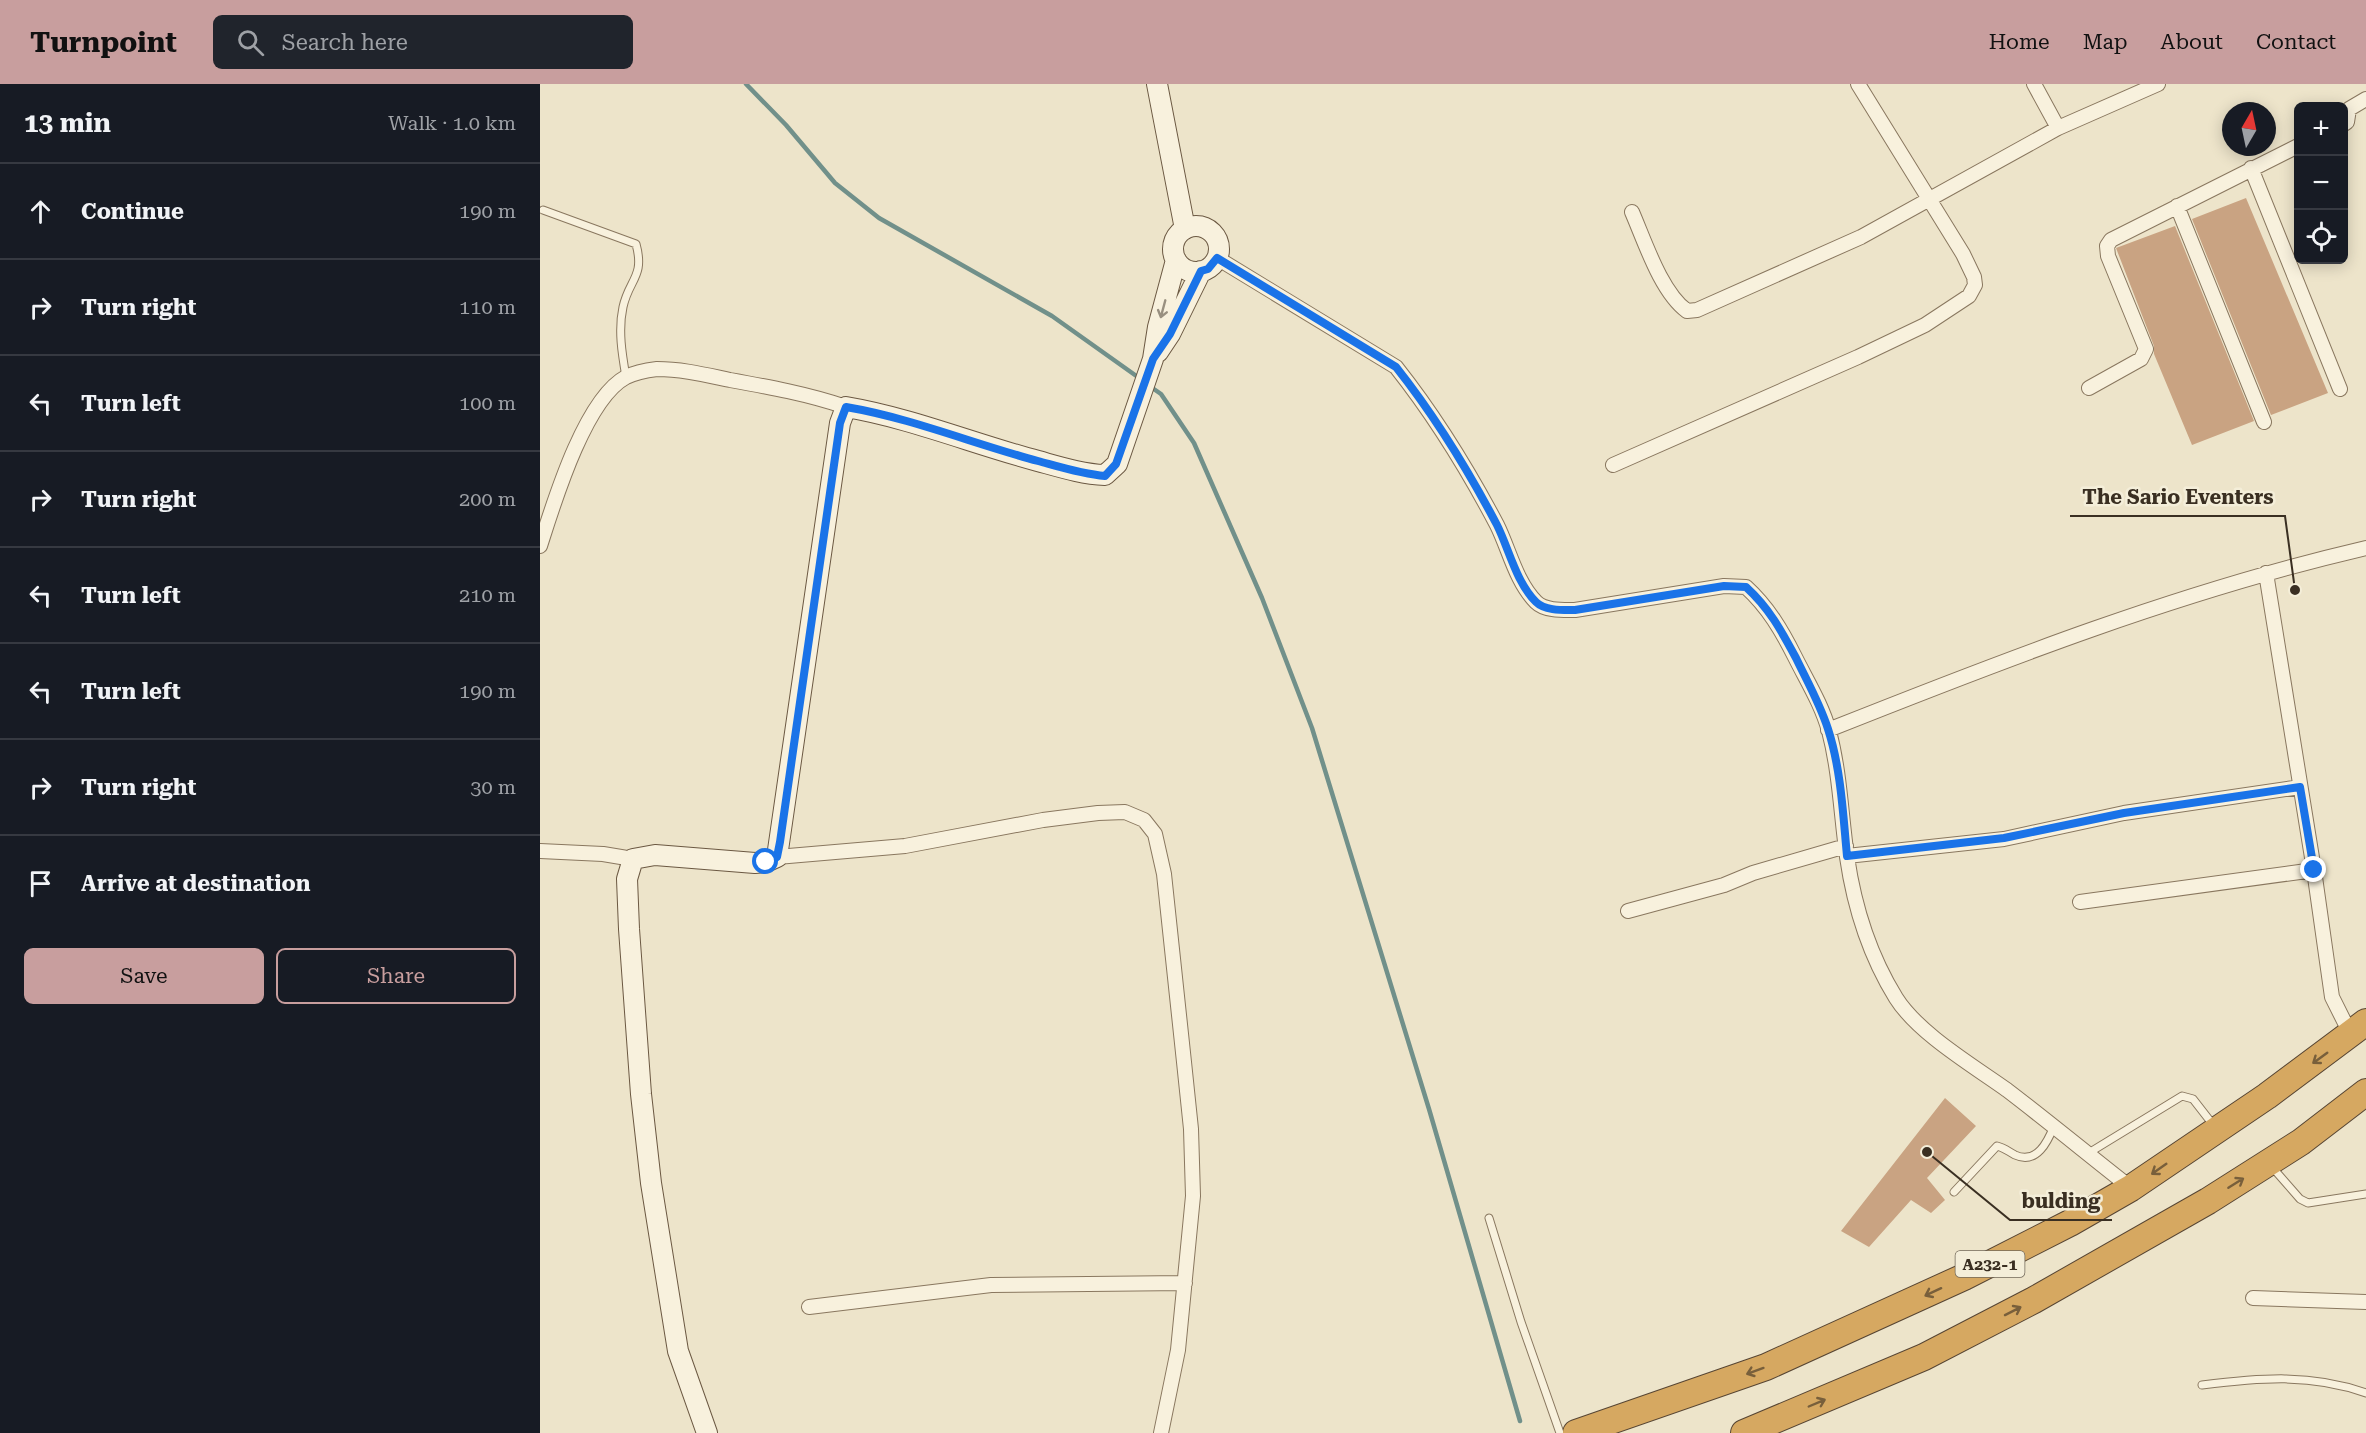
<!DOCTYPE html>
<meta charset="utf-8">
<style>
body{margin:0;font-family:"Roboto Serif",serif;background:#20242c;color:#f1f3f6}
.controls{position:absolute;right:18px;top:18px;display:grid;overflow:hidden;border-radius:9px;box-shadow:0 3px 15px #0003}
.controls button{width:54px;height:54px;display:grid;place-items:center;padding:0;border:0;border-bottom:2px solid #363941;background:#171b24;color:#f1f3f6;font:30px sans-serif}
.compass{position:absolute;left:1682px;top:18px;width:54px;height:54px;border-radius:50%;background:#171b24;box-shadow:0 3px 15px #0003;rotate:9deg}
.stop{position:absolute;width:18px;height:18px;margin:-14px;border:4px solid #1a73e8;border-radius:50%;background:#fff}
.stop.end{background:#1a73e8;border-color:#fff;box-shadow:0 2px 6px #0008}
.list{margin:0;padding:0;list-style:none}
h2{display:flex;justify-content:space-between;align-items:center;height:78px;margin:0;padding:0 24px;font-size:26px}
h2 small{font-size:20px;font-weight:400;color:#9ea1a6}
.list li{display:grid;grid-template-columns:39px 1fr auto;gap:18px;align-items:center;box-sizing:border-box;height:96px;padding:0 24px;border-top:2px solid #363941}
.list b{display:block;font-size:22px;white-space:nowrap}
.list em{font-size:20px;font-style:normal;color:#9ea1a6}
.actions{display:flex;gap:12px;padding:18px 24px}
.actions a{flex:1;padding:14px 0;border:2px solid #c89e9e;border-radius:9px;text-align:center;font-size:21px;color:#c89e9e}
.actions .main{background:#c89e9e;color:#111}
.icon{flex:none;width:33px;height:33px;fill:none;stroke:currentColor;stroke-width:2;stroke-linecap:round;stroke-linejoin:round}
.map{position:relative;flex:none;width:1826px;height:1349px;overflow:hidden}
header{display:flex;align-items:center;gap:36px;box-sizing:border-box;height:84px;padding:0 30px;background:#c89e9e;color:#111}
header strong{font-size:28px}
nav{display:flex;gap:33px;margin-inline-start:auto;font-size:21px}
.search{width:420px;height:54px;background:#20242c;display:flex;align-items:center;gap:15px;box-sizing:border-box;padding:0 21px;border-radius:9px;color:#9ea1a6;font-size:22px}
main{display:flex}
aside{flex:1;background:#171b24}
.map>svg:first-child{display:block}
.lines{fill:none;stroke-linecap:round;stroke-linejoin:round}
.stream{stroke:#71908a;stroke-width:4.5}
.building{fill:#c9a382}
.lane-casing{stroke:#89775f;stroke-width:9}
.street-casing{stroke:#89775f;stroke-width:16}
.secondary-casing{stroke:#6b5842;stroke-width:22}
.highway-casing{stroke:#574533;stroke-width:28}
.lane{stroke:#f8f1dd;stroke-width:7}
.street{stroke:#f8f1dd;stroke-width:14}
.secondary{stroke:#f8f1dd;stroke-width:20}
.highway{stroke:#d6a861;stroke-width:26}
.oneway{stroke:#999080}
.oneway2{stroke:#785f3b}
.route{stroke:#1a73e8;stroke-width:8}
.labels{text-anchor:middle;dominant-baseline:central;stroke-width:5;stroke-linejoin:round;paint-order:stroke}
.shield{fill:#f4eed9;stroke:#726859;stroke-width:1.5}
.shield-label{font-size:16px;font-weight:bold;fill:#3a2f22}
.leader{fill:none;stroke:#3a2f22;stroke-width:2}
.callout-dot{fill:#3a2f22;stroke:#f4eed9;stroke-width:2}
.callout-label{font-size:20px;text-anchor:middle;font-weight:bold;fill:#3a2f22;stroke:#f4eed9;stroke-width:5;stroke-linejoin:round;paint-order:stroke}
</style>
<header>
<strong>Turnpoint</strong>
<div class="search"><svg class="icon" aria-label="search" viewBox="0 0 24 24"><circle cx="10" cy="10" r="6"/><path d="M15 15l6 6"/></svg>Search here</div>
<nav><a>Home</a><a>Map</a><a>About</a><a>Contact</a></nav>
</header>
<main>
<aside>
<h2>13 min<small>Walk · 1.0 km</small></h2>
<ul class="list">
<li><svg class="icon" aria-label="ahead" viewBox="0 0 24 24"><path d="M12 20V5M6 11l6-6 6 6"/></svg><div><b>Continue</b></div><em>190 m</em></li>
<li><svg class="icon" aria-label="right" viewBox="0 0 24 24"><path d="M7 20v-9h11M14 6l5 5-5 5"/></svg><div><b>Turn right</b></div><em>110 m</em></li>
<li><svg class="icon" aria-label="left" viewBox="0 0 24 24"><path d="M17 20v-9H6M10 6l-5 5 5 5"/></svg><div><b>Turn left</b></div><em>100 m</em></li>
<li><svg class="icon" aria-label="right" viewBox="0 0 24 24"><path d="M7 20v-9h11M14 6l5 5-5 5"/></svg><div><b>Turn right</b></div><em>200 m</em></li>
<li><svg class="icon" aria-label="left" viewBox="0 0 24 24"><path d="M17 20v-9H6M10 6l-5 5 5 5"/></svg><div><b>Turn left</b></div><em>210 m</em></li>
<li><svg class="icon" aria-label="left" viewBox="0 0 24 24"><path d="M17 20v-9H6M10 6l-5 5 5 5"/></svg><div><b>Turn left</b></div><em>190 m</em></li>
<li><svg class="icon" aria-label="right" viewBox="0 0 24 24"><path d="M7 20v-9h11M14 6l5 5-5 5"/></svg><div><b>Turn right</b></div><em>30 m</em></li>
<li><svg class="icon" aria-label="arrive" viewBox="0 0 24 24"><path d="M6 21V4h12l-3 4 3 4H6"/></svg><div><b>Arrive at destination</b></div></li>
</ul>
<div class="actions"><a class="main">Save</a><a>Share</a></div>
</aside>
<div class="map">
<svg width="1826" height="1349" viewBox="0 0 1826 1349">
<rect width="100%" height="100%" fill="#ede4ca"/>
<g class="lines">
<path class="stream" d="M206,0L246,41L295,99L339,134L512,232L602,296
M608,301L621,310L654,359L722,514L772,644L889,1025L980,1337"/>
</g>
<path class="building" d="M1706,114L1788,309L1731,331L1652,135Z
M1635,142L1714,337L1652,361L1614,270V262L1576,164Z
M1405,1014L1436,1042L1387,1094L1405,1116L1391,1129L1371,1116L1329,1163L1301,1147Z"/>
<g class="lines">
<defs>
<path id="lane" d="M3,126L96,160C105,193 89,195 83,223C78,246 82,270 86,293
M1547,1070L1642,1012L1653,1015L1674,1042
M1732,1083L1760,1115L1768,1119L1826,1110
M1414,1108L1457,1062C1465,1064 1469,1068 1475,1071C1497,1081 1508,1057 1514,1042
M949,1134L981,1238L1020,1349
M1662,1301C1719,1294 1771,1289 1826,1309"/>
<path id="street" d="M1494,0L1518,44
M1804,40L1807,38L1809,25L1826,15
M1711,84L1800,305
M1637,122L1724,338
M1092,128C1105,158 1121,208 1147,227L1157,226L1321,153L1518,44L1618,0
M677,174L856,283C894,331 928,386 957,441C969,465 976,498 996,518C1005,527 1023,526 1035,526L1184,502L1206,503C1228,523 1242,547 1255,573C1267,597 1282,621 1289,647C1300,689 1301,731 1307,773C1314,821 1330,872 1356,914C1378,949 1432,981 1467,1006C1509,1038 1550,1072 1591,1104
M1549,304L1601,275L1606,265L1568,172L1567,162L1571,156L1758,62
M1073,381L1318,273L1385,241L1429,212L1435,201L1434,193L1423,170L1318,0
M0,462C14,418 45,315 86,293C94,289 109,286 117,285C142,285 166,291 190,296C229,303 268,310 306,323
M1726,489L1774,786L1792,913L1811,951
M1288,646C1464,576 1641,507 1826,464
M0,767L63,770L93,775
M1307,772L1464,755L1584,729L1760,703
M237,773L365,762L503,736L558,729L585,728L604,736L615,750L624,790L644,978L651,1045L653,1112L638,1266L621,1349
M1540,818L1774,786
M1088,827L1184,801L1213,789L1306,762
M1713,1214L1826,1218
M269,1223L451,1201L645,1199"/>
<path id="secondary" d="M617,0L645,145
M633 165a23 23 0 1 1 46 0a23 23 0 1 1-46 0Z
M618,268L630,250L661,187
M167,1349L138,1267L111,1099L101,1010L89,845L87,795L93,775L115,771L215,779L226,778L237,773L300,339L306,323C371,334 434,360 498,377C520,383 542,390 565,391L577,380L613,275L618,243L636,176"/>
<path id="highway" d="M1036,1349L1226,1283L1424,1193L1530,1139L1591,1104L1727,1012L1826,938
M1204,1349L1384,1273L1494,1216L1668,1117L1761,1058L1826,1008"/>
</defs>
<use href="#lane" class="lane-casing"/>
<use href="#street" class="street-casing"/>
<use href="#secondary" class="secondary-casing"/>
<use href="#highway" class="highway-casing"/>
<use href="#lane" class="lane"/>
<use href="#street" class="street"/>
<use href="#secondary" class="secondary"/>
<use href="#highway" class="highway"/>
</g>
<defs><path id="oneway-shaft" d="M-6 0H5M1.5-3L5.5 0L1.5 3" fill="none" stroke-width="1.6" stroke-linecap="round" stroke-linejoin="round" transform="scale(1.5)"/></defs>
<use class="oneway" href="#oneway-shaft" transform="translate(623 225) rotate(105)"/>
<g class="oneway2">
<use href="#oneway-shaft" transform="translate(1780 974) rotate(144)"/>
<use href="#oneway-shaft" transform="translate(1619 1085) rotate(145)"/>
<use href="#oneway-shaft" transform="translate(1696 1099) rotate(-32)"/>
<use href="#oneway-shaft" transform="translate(1393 1208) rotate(155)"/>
<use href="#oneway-shaft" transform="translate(1473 1227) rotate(-27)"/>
<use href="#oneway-shaft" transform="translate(1215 1287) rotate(160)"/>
<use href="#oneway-shaft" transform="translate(1277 1319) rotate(-23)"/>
</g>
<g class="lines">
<path class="route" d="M226,778L237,773L240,758L300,339L306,323C371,334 434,360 498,377C520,383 542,390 565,392L576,380L613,275L630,250L661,187L668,185L677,174L856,283C894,331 928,386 957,441C969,465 976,498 996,518C1005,527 1023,526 1035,526L1184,502L1206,503C1229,524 1241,546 1256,574C1267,597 1280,620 1288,645C1301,685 1303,730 1307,772L1464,754L1584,729L1760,703L1774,786"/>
</g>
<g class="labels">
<rect class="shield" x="1415.5" y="1167" width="69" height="26" rx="4.5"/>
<g class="shield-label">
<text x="1450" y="1180">A232-1</text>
</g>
</g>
<path class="leader" d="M1755 506L1745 432H1530M1387 1068L1470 1136H1572"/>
<g class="callout-dot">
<circle cx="1755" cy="506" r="6"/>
<circle cx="1387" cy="1068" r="6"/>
</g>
<g class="callout-label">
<text x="1638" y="420">The Sario Eventers</text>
<text x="1521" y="1124">bulding</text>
</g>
</svg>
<div class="controls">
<button>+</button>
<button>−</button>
<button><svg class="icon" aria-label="locate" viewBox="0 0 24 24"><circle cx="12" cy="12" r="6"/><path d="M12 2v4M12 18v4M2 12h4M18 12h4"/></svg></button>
</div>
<svg class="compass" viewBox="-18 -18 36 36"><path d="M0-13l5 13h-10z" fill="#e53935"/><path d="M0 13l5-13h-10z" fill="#9ea1a6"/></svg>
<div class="stop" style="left:226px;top:778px"></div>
<div class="stop end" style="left:1774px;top:786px"></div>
</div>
</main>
